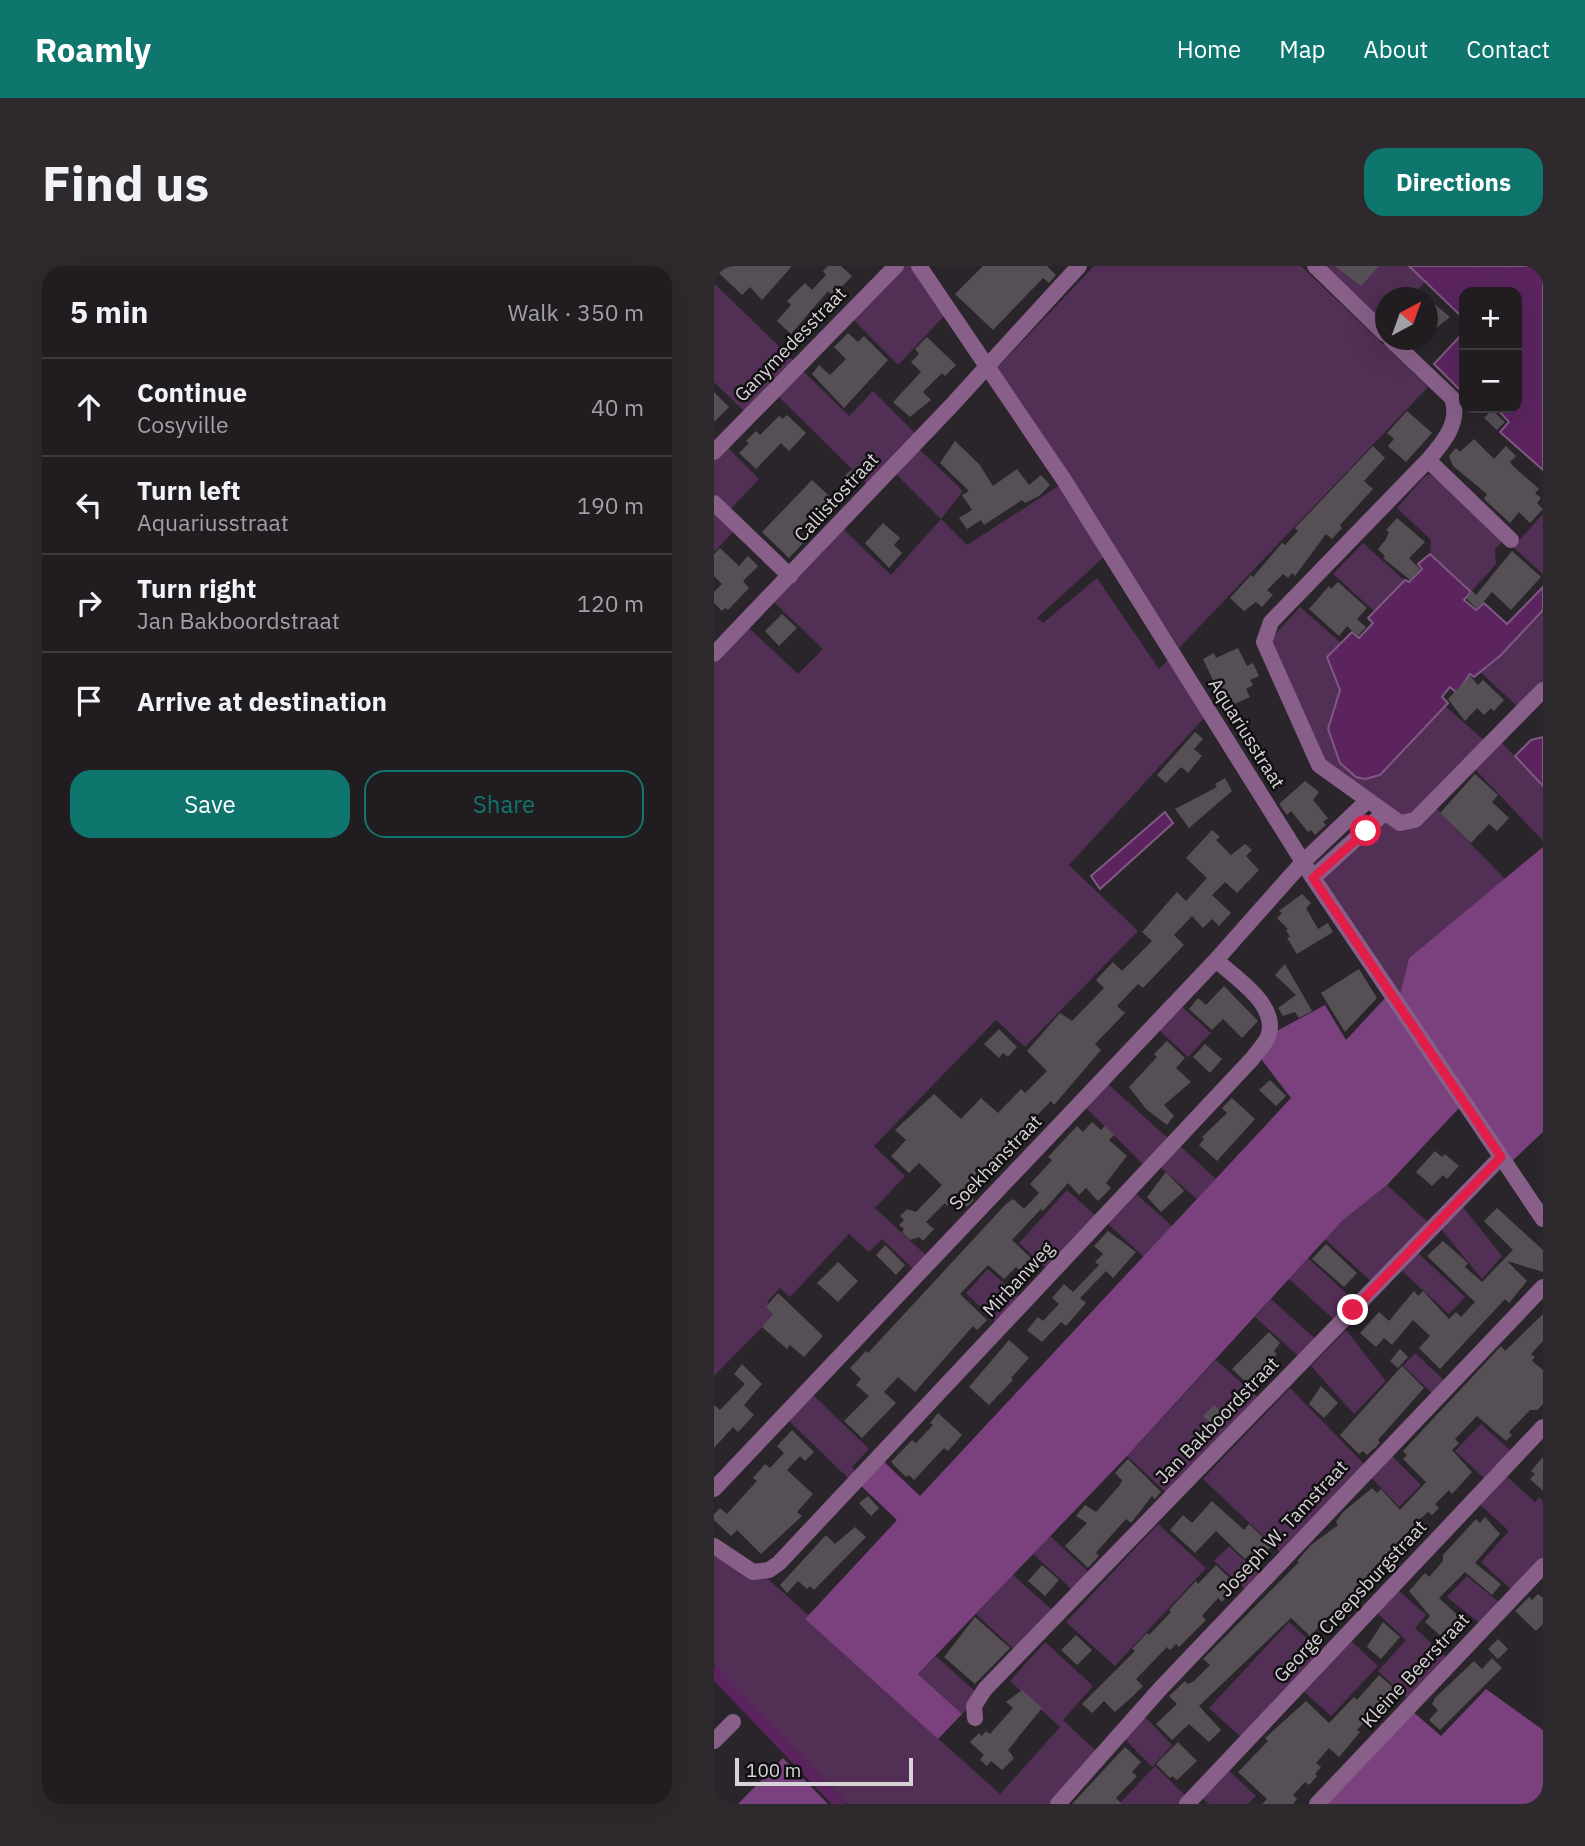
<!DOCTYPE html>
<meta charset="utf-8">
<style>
body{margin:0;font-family:"IBM Plex Sans",sans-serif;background:#2d292d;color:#f1f3f6}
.controls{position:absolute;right:21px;top:21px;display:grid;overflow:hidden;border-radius:14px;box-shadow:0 7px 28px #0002}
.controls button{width:63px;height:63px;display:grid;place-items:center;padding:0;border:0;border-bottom:2px solid #3d3a3e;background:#201c20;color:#f1f3f6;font:35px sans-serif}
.compass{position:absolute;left:661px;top:21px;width:63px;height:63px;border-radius:50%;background:#201c20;box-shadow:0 7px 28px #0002;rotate:41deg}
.scale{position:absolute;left:21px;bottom:18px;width:178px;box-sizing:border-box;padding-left:7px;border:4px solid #d7d4d7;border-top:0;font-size:19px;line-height:24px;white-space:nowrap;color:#d7d4d7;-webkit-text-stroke:5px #110f11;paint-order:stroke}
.stop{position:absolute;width:21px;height:21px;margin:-16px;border:5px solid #e11d48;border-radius:50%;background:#fff}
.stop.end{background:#e11d48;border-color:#fff;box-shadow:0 2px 7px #0008}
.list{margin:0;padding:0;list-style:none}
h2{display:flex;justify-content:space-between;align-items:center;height:91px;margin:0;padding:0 28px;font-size:30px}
h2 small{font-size:23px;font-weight:400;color:#a2a1a5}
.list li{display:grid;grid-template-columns:46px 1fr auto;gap:21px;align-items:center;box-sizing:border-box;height:98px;padding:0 28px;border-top:2px solid #3d3a3e}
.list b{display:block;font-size:26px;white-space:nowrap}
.list p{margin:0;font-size:23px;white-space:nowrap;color:#a2a1a5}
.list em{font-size:23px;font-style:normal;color:#a2a1a5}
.actions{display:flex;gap:14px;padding:21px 28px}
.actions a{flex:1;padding:16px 0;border:2px solid #0f766e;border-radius:21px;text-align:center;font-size:24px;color:#0f766e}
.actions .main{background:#0f766e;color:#fff}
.icon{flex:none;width:38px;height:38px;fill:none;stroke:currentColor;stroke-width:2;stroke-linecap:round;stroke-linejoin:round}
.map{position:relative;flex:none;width:829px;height:1538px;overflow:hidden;border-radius:21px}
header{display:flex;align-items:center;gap:42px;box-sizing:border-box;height:98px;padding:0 35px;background:#0f766e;color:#fff}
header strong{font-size:33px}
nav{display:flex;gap:38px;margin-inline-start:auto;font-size:24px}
.intro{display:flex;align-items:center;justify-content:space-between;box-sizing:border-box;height:168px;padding:0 42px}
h1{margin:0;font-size:49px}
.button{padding:18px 32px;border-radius:21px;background:#0f766e;color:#fff;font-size:24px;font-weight:700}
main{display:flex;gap:42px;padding:0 42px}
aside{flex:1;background:#201c20;border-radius:21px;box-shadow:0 7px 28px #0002}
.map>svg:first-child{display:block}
.green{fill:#522f54}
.forest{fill:#7a417e}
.water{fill:#5b245f;stroke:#805983;stroke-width:2}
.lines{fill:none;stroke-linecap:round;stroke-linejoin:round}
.canal{stroke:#5b245f;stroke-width:12}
.building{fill:#565056}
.minor{stroke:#875f89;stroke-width:16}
.route{stroke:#e11d48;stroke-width:9}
.labels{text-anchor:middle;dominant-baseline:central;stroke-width:5;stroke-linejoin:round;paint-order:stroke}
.street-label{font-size:19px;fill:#d7d4d7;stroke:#110f11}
</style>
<header>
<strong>Roamly</strong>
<nav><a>Home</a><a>Map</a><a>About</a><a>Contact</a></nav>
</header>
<div class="intro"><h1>Find us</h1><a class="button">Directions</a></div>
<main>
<aside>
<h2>5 min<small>Walk · 350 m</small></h2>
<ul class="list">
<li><svg class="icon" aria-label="ahead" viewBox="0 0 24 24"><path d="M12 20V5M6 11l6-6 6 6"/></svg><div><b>Continue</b><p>Cosyville</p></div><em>40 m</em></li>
<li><svg class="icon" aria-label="left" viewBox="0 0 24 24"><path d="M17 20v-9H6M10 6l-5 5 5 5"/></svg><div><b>Turn left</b><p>Aquariusstraat</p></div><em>190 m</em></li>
<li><svg class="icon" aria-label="right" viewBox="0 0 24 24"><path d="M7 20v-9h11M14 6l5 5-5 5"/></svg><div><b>Turn right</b><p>Jan Bakboordstraat</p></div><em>120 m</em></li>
<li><svg class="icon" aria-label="arrive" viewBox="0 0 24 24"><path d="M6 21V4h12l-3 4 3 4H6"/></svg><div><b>Arrive at destination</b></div></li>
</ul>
<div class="actions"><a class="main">Save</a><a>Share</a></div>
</aside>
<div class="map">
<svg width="829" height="1538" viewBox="0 0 829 1538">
<rect width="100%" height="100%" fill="#2a252a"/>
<path class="green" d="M188,0H200L232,48L184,99L138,52Z
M380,0H587L714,121L465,382L355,210L282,103Z
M603,0H695L711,16L697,31L671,32V59Z
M0,17L82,97L32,147L0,116Z
M87,103L135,150L159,125L206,172L157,222L62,128Z
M11,179L45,213L13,247L0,233V191Z
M205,183L249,225L227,253L253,279L346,219L390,291L323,352L329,357L383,312L445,403L454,394L491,451L355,599L424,665L311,781L282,754L160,880L191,910L161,942L215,992L202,1006L168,973L155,986L135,968L76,1031L66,1022L53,1036L63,1046L0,1110V397L35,362L84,408L109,383L59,335L129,263L177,309L227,253L181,207Z
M718,207L789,274L781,284L782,298L757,326L716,288L717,274L683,242L710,211Z
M2,246L21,264L0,286V248Z
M829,248V308L799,281Z
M649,277L690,314L660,345L619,308Z
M586,341L627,377L613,391L626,424L614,463L666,509L731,440L772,476L693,552L609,497L557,373Z
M829,344V418L805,442L765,405L787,389Z
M787,476L829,520V575L760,502Z
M722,542L791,613L695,692L685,732L598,600L660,545L685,562Z
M465,738L497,767L474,791L443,762Z
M393,817L457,875L432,901L370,840Z
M464,878L502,913L483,933L444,899Z
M673,919L718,960L662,1020L611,973L628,955Z
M353,924L384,952L335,1005L305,977Z
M420,926L458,960L430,991L392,956Z
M749,941L788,990L768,1013L727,963Z
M704,987L751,1031L735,1048L688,1005Z
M594,992L644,1038L625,1058L575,1013Z
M274,1003L309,1035L286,1060L252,1027Z
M557,1033L607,1078L591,1096L541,1051Z
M632,1064L672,1115L640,1148L597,1100Z
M701,1087L732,1116L720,1129L689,1100Z
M502,1094L550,1137L459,1233L413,1190Z
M576,1122L651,1199L567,1287L489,1213Z
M97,1127L155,1183L138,1201L144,1207L137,1215L72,1152Z
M767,1158L798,1186L772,1214L741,1185Z
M675,1187L707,1219L685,1241L654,1208Z
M790,1208L821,1236L825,1231L829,1235V1294L800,1326L767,1296L795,1265L764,1237Z
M444,1258L492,1302L401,1400L352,1356Z
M336,1270L382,1313L365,1330L319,1288Z
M515,1280L546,1309L532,1324L500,1295Z
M0,1285L52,1311L94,1349L91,1353L286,1528L346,1461L296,1415L331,1376L379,1420L349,1454L383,1486L336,1538H134L0,1398Z
M299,1309L346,1351L308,1391L262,1348Z
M753,1310L787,1338L768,1359L733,1331Z
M682,1322L712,1349L701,1362L733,1392L695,1434L664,1405L692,1374L661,1345Z
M575,1356L609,1387L529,1473L495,1442Z
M634,1372L664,1400L617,1450L587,1423Z
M222,1390L265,1429L248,1448L204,1408Z
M429,1449L458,1479L438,1501L409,1471Z
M441,1500L472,1530L465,1538H405Z
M512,1502L542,1530L534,1538H495L486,1530Z"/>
<path class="forest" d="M829,581V866L796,897L685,732L695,692Z
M673,730L746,841L673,919L628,955L413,1190L204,1408L248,1448L224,1473L91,1353L183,1254L144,1217L167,1193L206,1230L577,832L544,789L559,767L611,739L632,774Z
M772,1423L829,1464V1538H609L697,1444L727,1470Z
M69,1492L114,1538H24Z"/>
<path class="water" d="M695,0H829V204L786,166L795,156L782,142H803V26H750V53Z
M750,66V128L720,98Z
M716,288L757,326L750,334L762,344L770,337L793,358L829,321V344L787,389L760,411L756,408L743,427L736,421L728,431L734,437L666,509L651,513L642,511L626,497L614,463L626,424L613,391L638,366L645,372L659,357L654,352L691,314L695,316L708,303L704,298Z
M829,471V520L801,490L817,474Z
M451,546L459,557L386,623L377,610Z"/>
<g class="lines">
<path class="canal" d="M0,1406L126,1538"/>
</g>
<path class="building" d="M11,0H78L48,34L36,21L28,29L5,7Z
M114,0H127L138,10L119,30L114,25L77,68L63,55L77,39L73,35L91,17L98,24L112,9L109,5Z
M269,0H333L342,9L335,17L329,12L279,64L241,28Z
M621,0H665L647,20Z
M713,32L736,51L713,69Z
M134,67L144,76L150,70L174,94L130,142L98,108L105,99L116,109L132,93L120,81Z
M213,71L242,99L231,110L228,107L209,126L217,134L196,151L179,136L207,106L197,96L205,88L201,83Z
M0,126L15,141L0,156Z
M778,144L791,156L783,164L770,152Z
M693,145L718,167L692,196L674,180L680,173L673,167Z
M73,149L92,167L75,185L67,177L42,203L25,187L35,177L32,175L42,165L46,169L65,150L69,153Z
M760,173L780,193L792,180L802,190L796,196L800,201L825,223L821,227L827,232L823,237L829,243L816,257L805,246L796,257L770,233L773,228L739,200L735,190L742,182L746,186Z
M241,175L265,198L279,220L303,203L315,219L327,209L336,219L325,230L311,237L308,234L270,259L267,254L253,263L245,252L258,244L248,229L255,225L226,197Z
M659,180L671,192L650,215L659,223L626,259L628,262L618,273L612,268L581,310L578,307L574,312L569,308L553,324L559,329L548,341L542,336L530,345L516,332L537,309L539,311L568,277L571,279L584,265L581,262Z
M137,204L147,214L138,222L128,212Z
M98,214L125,239L107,258L98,249L82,265L92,274L75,292L48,266Z
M683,252L711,276L695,292L706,303L696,314L669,292L671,290L664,283L672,273L675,266L672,264Z
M169,257L186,272L180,279L188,287L175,302L151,277Z
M6,282L25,300L34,290L44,300L29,315L35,322L14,344L11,342L8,345L0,337V326L8,318L0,310V288Z
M798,285L827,311L797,344L778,326L763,343L752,332L758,325L762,329Z
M624,316L653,342L643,353L652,361L644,370L633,360L625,370L595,343L615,320L617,323Z
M68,348L83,362L65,380L51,365Z
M524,382L533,400L539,397L545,410L536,414L539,419L532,423L536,431L512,442L489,393L500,387L502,392Z
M756,410L764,419L769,414L790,434L780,445L777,442L770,449L763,442L751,455L734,433Z
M481,466L489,473L480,483L488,490L474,507L467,501L452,517L443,509Z
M761,508L784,529L778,536L795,552L783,565L775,558L757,577L726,547Z
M511,512L518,525L475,562L461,543L503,521L501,518Z
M591,515L605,526L599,534L614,552L609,556L612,559L601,569L597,564L594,566L577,545L573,549L565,538Z
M498,564L506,571L502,574L517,589L531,578L538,584L532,590L545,604L523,627L511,616L498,629L517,647L505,660L498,653L489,662L478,650L460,669L470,679L429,722L424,718L403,740L411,747L381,778L387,784L340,839L337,835L301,872L304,874L252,926L260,934L253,941L242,930L233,940L231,937L212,956L220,963L209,975L205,971L196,974L188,966L190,963L185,959L190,954L186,950L193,943L202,946L228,919L205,897L195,907L177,890L192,874L181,864L220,828L247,853L267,832L284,847L307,823L311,827L333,805L313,785L346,747L358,755L390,722L382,714L399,696L408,705L438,675L428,666L463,626L472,635L493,612L472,592Z
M588,628L597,637L592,642L604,663L614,657L619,666L583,688L573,672L576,671L572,664L574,663L563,652L568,647L565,645Z
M571,698L598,745L585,752L581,746L569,750L564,742L582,729L561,709Z
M645,703L663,732L631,766L607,727Z
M510,720L544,755L528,772L509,753L498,764L475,743L484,732L492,739Z
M285,763L303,781L294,791L289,787L285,792L270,778Z
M453,775L471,792L462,802L477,816L450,839L460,850L453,859L432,843L415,821L443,791L440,788Z
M491,778L508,793L496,807L479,791Z
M556,814L572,830L562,840L545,824Z
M518,832L541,853L503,895L485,879L490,873L488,871L513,847L508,842Z
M378,856L387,864L391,860L400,869L395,874L413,890L392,917L397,922L384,935L372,922L365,929L354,917L329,945L327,943L298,974L320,995L309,1007L302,1001L290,1013L274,999L246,1028L273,1054L263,1064L259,1060L201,1126L184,1111L170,1126L182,1137L148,1172L130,1155L155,1130L142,1119L147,1113L136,1102L152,1085L154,1087L292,938L299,933L310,943L325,927L316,918L338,894L334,891L363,860L369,866Z
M721,885L728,891L731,888L745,900L733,913L729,909L718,920L702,906Z
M452,906L470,925L447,946L433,931Z
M783,942L829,984V1006L793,995L813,1015L795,1037L791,1033L726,1103L705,1082L716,1070L699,1054L678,1079L670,1072L662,1081L646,1067L665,1046L675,1055L700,1025L704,1030L709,1025L735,1053L742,1046L747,1051L761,1036L713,990L729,975L754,997L751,1001L768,1016L799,984L770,955Z
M394,965L422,986L399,1012L392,1005L366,1032L372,1037L352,1060L347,1056L328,1076L313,1064L324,1051L329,1055L345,1038L338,1032L350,1018L359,1026L385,999L381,996L389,988L380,980Z
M612,978L643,1007L630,1021L598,993Z
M171,979L191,999L182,1009L162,989Z
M124,996L144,1015L124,1036L103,1017Z
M64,1027L109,1070L90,1091L76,1079L73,1083L48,1061L59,1048L52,1041Z
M829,1048V1075L817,1088L821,1091L818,1095L829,1104V1138L823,1144H816L795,1166L798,1169L792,1175L763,1150L741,1173L745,1177L738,1184L758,1206L738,1228L735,1224L721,1238L725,1242L718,1249L714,1246L702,1257L674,1287L679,1291L628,1345L624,1341L596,1370L577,1352L485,1440L507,1464L495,1476L475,1458L458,1474L442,1458L463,1438L455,1430L471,1415L474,1418L480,1415L496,1399L489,1393L585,1296L583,1295L597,1279L624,1259L622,1256L628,1247L658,1222L663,1227L667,1223L686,1244L712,1216L689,1193L693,1189L689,1185L787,1080L791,1085Z
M555,1066L566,1077L560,1085L563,1088L548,1105L550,1107L534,1118L518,1103Z
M295,1074L315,1092L297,1112L299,1114L275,1139L255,1121Z
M686,1083L694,1091L684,1102L676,1095Z
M28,1098L48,1118L30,1139L40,1149L24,1166L19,1161L0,1182V1139L6,1144L31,1118L20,1108Z
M688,1100L710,1122L664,1174L666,1177L662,1181L653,1189L649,1185L645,1188L626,1169Z
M607,1120L624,1137L610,1152L595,1138Z
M500,1139L512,1151L502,1162L489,1150Z
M224,1147L248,1169L234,1185L230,1182L200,1214L195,1209L192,1211L177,1196L198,1174L202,1177L219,1159L216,1157Z
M78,1164L100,1186L91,1195L86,1190L73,1204L99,1228L83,1246L88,1250L47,1288L23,1264L17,1270L0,1254V1248L6,1242L13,1248L43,1215L39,1212L51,1198L56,1202L70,1187L63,1180Z
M829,1191V1225L816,1213L821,1208L817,1205Z
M414,1193L447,1226L441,1233L438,1230L417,1257L412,1253L386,1282L382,1287L385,1290L374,1302L351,1280L373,1257L362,1250L371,1239L382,1246L406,1219L408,1214L401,1207Z
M154,1230L165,1242L157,1250L145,1237Z
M498,1235L530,1264L535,1258L558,1280L544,1294L537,1287L531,1293L502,1265L481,1287L456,1264L469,1249L478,1257Z
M771,1251L786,1268L761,1297L787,1318L778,1329L751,1306L725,1332L749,1354L735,1374L731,1370L729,1372L711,1356L716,1350L695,1325L711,1307L715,1311L729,1295V1289L762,1253L766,1257Z
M141,1261L152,1271L100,1324L96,1320L93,1323L84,1315L73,1327L66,1319L112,1269L121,1278Z
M328,1299L345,1314L331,1330L314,1315Z
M502,1299L523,1319L508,1336L504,1332L488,1350L492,1354L465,1381L462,1378L456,1384L453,1381L422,1413L429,1420L419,1430L401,1446L390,1435L378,1447L368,1438L421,1385L418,1383L433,1367L435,1369L457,1346L455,1344L482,1315L484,1318Z
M824,1328L829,1332V1358L822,1365L801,1345L815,1331L818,1334Z
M261,1351L296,1382L261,1418L230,1391Z
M669,1356L686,1371L667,1393L653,1381Z
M362,1369L378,1384L363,1399L347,1384Z
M784,1373L794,1383L784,1393L774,1383Z
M778,1392L788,1402L726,1464L715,1454L724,1444L718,1438L721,1432L760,1395L768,1403Z
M665,1409L682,1424L643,1464L646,1466L625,1491L615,1482L602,1497L607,1501L601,1508L603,1510L595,1519L591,1516L579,1529L583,1533L579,1538H548L553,1533L524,1506L554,1475L551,1472L592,1435L615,1457L640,1431L643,1434Z
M308,1424L328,1442L294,1484L300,1492L288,1504L277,1495L273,1500L266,1494L270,1489L256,1476L265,1467L268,1470L272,1465L276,1468L299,1442L292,1436Z
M464,1476L483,1495L463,1514L458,1510L456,1512L442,1498Z
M411,1481L427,1496L418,1506L423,1510L402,1532L408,1538H358Z"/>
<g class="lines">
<path class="minor" d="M205,0L350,214L599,612L829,953
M601,0L671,68
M677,74L738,132C747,156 729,177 714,194L557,356L550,376L605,499L686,557L701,554L829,424
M0,186L182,0
M714,194L797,274
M0,237L76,310
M0,388L237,140L365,0
M599,612L670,547
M0,1223L502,694L589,596L652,536
M0,1280L39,1306L55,1304L65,1297L538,793C543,786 551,778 554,771C566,739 521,712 502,694
M261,1452L260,1440L271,1423L787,891
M0,1475L19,1456
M344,1538L446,1423L829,1021
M473,1538L829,1161
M603,1538L829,1300"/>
</g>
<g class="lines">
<path class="route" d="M639,1044L787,891L599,612L652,565"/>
</g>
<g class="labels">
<g class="street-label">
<text transform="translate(76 78) rotate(-46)">Ganymedesstraat</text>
<text transform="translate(122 231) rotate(-47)">Callistostraat</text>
<text transform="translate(533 467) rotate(58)">Aquariusstraat</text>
<text transform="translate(281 896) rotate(-46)">Soekhanstraat</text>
<text transform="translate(304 1013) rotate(-47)">Mirbanweg</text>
<text transform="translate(503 1154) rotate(-46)">Jan Bakboordstraat</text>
<text transform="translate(569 1262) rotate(-47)">Joseph W. Tamstraat</text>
<text transform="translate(636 1335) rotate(-47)">George Creepsburgstraat</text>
<text transform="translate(701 1404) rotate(-47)">Kleine Beerstraat</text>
</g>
</g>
</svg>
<div class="controls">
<button>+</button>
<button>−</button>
</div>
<svg class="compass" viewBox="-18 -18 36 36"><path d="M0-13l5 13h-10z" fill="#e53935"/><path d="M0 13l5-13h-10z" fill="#a2a1a5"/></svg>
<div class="scale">100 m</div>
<div class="stop" style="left:652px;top:565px"></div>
<div class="stop end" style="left:639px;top:1044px"></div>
</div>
</main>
